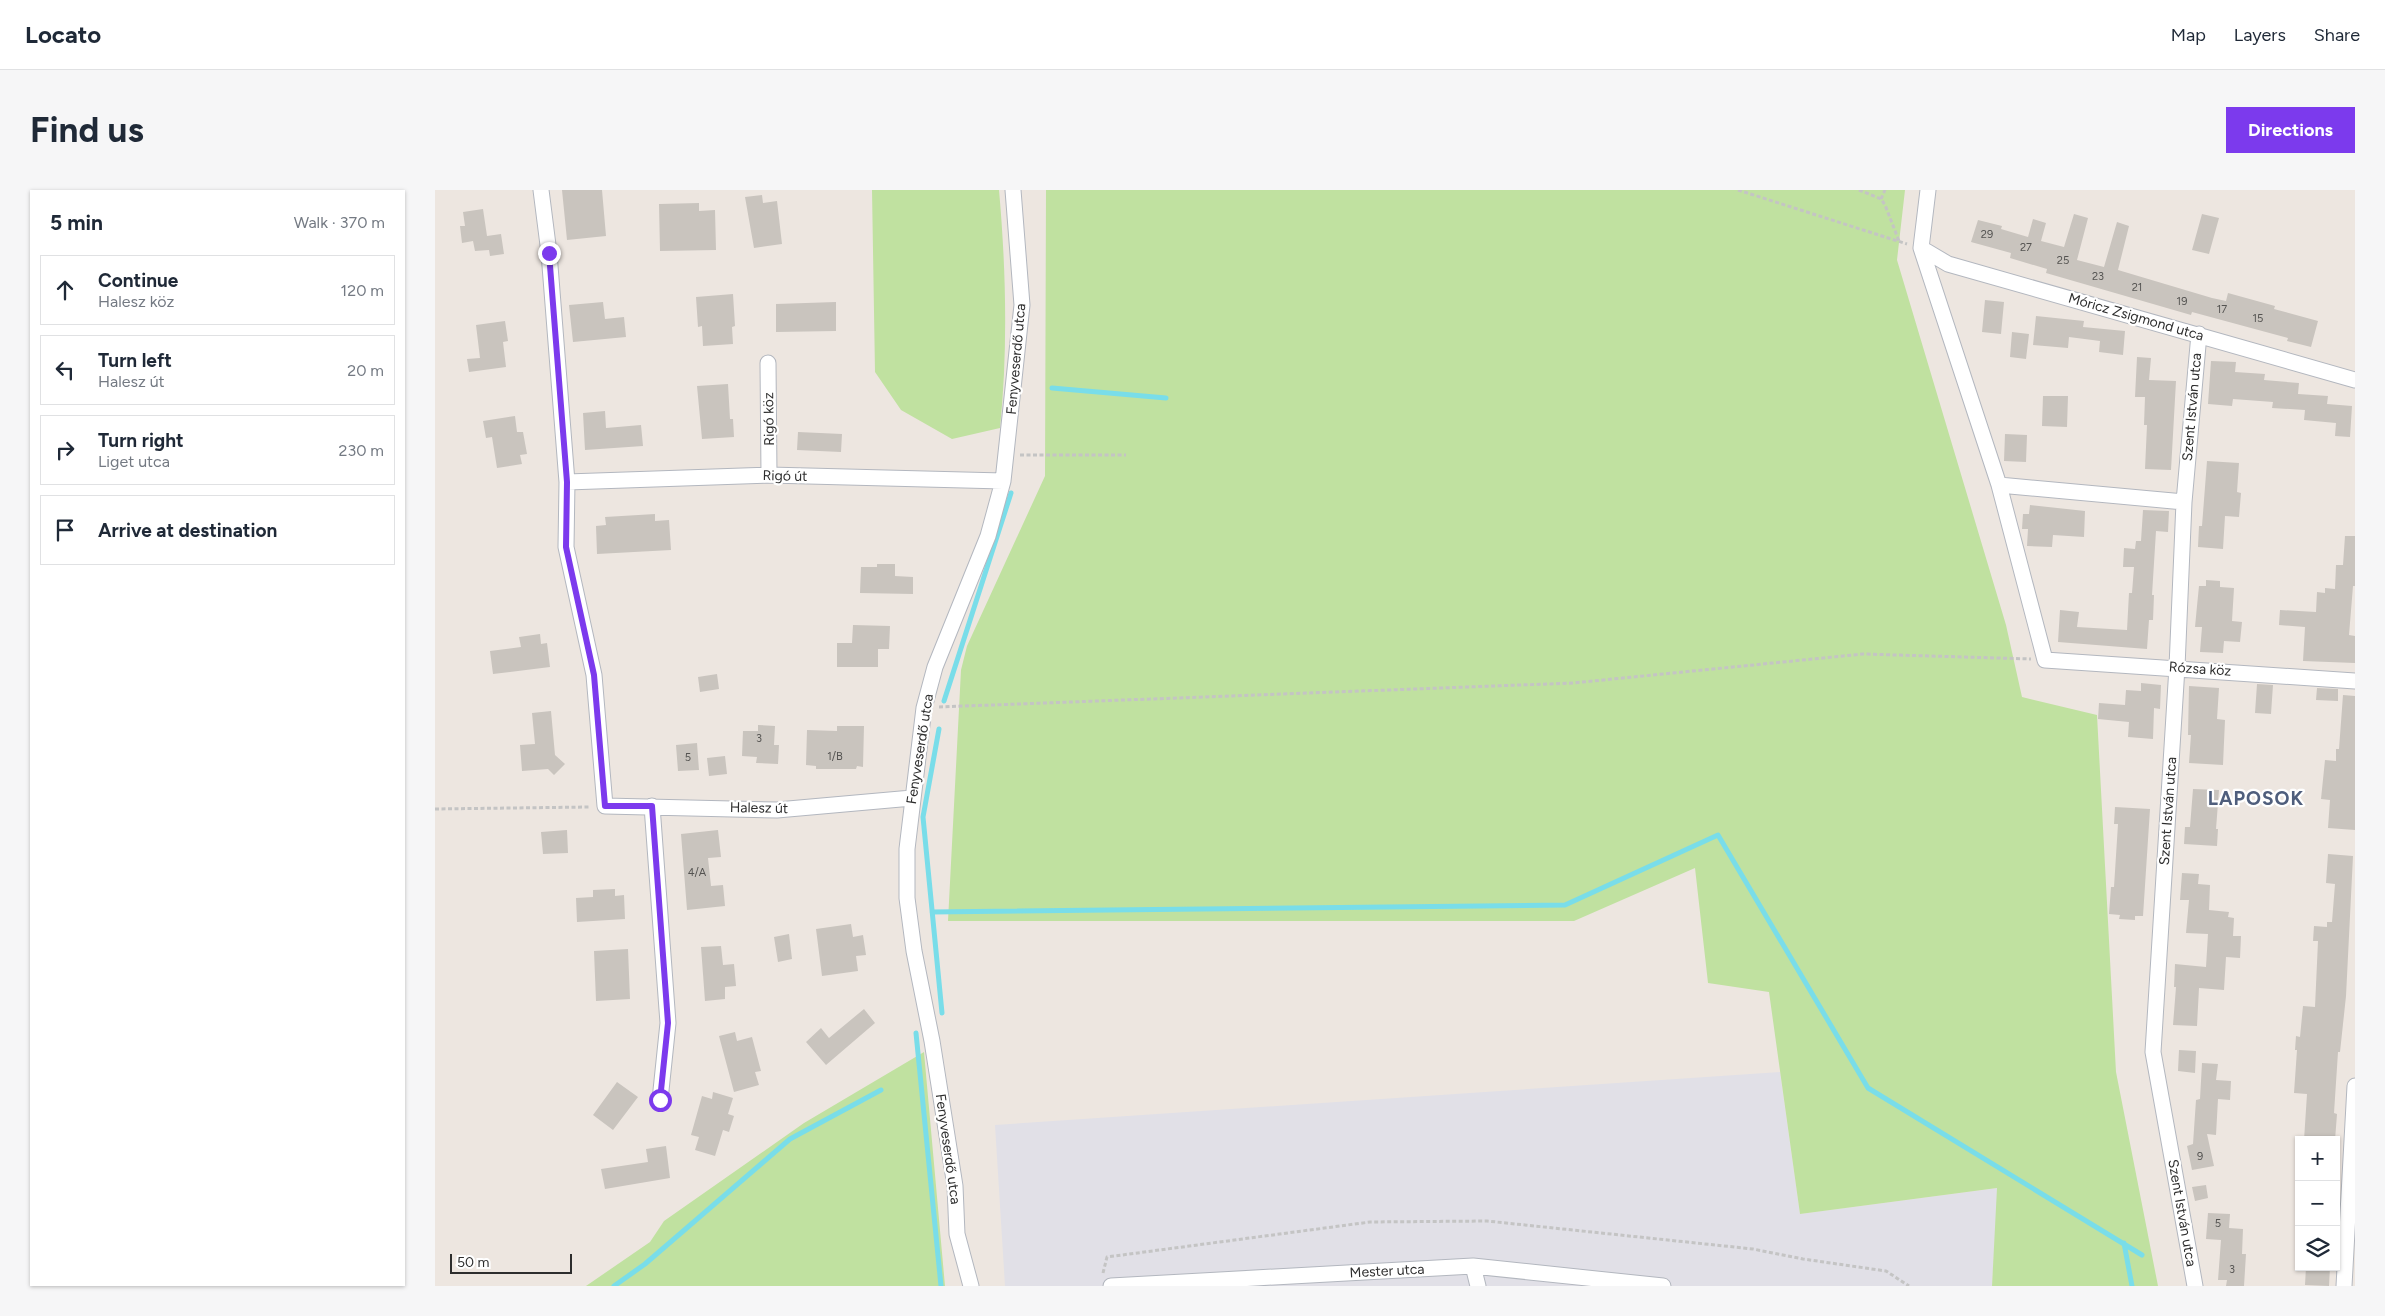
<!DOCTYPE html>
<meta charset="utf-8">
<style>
body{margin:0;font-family:Figtree,sans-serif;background:#f6f6f7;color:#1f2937}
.controls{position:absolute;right:15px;bottom:15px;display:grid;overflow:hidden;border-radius:0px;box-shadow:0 1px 4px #0004}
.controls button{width:45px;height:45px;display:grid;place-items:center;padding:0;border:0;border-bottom:1px solid #e0e1e3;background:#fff;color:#1f2937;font:25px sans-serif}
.scale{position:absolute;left:15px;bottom:12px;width:122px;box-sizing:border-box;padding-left:5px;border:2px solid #2d2d2d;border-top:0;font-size:14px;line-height:18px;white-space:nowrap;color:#2d2d2d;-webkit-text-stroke:4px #fff;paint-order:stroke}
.stop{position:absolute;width:15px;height:15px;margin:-11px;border:4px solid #7c3aed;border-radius:50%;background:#fff}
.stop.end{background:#7c3aed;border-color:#fff;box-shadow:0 1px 5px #0008}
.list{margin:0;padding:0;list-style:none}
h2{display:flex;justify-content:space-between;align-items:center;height:65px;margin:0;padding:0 20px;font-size:21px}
h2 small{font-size:16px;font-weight:400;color:#747a83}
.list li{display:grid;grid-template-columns:32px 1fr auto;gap:15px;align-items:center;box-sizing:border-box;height:70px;margin:0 10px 10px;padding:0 10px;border:1px solid #e0e1e3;border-radius:0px}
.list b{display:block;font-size:19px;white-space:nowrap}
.list p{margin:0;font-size:16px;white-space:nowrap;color:#747a83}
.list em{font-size:16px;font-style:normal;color:#747a83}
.icon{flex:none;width:28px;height:28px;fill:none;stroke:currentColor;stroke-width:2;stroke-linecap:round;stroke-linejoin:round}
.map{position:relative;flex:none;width:1920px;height:1096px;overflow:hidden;border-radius:0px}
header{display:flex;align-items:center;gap:30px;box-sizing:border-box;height:70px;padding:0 25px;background:#fff;border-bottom:1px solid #e0e1e3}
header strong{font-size:24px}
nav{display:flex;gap:28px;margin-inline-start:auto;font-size:18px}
.intro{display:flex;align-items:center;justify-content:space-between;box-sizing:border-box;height:120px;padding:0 30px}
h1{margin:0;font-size:35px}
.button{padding:12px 22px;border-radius:0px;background:#7c3aed;color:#fff;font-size:18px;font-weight:700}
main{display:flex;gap:30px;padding:0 30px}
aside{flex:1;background:#fff;border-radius:0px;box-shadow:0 1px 4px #0004}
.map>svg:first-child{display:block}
.industrial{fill:#e1e0e7}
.green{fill:#c0e1a0}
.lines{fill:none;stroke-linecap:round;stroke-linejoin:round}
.stream{stroke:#79dde9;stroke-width:5}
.building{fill:#c9c4be}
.minor-casing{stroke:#b3b7bf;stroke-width:17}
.path{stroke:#c4c4c4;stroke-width:3;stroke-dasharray:4 2.5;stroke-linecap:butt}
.minor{stroke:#fff;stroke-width:15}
.route{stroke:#7c3aed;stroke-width:6}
.labels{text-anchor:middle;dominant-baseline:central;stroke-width:4.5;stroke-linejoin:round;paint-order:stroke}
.number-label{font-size:11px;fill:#545351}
.street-label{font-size:14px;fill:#2d2d2d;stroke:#fff}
.district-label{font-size:19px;font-weight:bold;letter-spacing:1px;fill:#4f5e7c;stroke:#fff}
</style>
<header>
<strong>Locato</strong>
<nav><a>Map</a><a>Layers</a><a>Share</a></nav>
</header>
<div class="intro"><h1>Find us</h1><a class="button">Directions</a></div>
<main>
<aside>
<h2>5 min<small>Walk · 370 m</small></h2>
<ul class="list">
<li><svg class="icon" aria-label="ahead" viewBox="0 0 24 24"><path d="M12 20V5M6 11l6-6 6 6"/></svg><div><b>Continue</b><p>Halesz köz</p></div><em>120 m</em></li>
<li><svg class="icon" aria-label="left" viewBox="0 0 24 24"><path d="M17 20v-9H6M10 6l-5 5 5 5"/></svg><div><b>Turn left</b><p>Halesz út</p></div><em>20 m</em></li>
<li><svg class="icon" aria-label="right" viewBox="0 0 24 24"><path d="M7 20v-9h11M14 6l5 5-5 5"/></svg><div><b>Turn right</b><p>Liget utca</p></div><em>230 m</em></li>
<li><svg class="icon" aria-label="arrive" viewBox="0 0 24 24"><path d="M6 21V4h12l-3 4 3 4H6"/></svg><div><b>Arrive at destination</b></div></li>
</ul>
</aside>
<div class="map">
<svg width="1920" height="1096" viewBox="0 0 1920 1096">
<rect width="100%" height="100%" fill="#ede6e0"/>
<path class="industrial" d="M1345,882L1365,1024L1563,998L1557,1096H570L560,935Z"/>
<path class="green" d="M437,0H564C571,78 573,160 565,238L517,249L466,220L440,182Z
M611,0H1470L1462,70L1571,435L1587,507L1662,525L1681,882L1723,1096H1557L1562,998L1365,1024L1334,802L1273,793L1260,678L1139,731H513L526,480L532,456L610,286Z
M489,862L510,1096H151L215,1052L229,1031L369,933Z"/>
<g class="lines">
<path class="stream" d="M617,198L731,208
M509,511L576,303
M504,539L488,627L507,823
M497,722L1130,715L1283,645L1433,898L1707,1065
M481,843L506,1096
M1689,1053L1697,1096
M179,1096L210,1074L355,949L446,900"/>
</g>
<path class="building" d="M127,0H167L171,46L132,50Z
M327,5L328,13L342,11L347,54L319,58L310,7Z
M264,13V21L280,20L281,60L225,61L224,14Z
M48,19L52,46L66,44L69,64L55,66L54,60L40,61L38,51L27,53L25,36H30L28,22Z
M1639,24L1653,28L1642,70L1669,77L1682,32L1694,36L1683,80L1777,108L1791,111L1793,103L1840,116L1839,119L1883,131L1876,157L1852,151L1853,148L1757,122L1756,125L1611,83L1612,79L1575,68L1576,63L1536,52L1543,30L1567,36L1566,39L1593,47L1598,29L1611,33L1606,51L1629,57Z
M1767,24L1784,28L1774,64L1757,60Z
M298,104L300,136L297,137L298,154L268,156L267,136L263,137L261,107Z
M1550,110L1569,112L1566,144L1547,142Z
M168,112L170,129L189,127L191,147L138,152L134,115Z
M401,112V141L341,142V114Z
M1601,126L1649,131L1648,137L1690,141L1688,165L1664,162L1665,151L1634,147L1633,158L1598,155Z
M70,131L73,151L68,152L71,177L34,182L32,169L45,168L41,135Z
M1577,142L1594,144L1591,169L1575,167Z
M1702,167L1716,168L1714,190L1741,191L1736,280L1710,279L1712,235H1709L1710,207H1700Z
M1776,171L1801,172L1800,182L1830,184L1829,190L1864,193L1863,204L1893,206L1892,214L1917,216L1915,247L1900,246L1901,233L1869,230L1870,220L1837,218L1838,212L1798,209L1797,216L1773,214Z
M293,194L295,229H298L299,247L267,249L262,196Z
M1608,206H1633L1632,237L1607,236Z
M170,221L171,238L206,235L208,256L150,260L148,223Z
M80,226L82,242H88L92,264L85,265L87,274L62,278L57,247L51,248L48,231Z
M363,242L407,244L406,262L362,260Z
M1570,244L1592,245L1591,272L1569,271Z
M1772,271L1804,273L1802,302L1806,303L1804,327L1790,326L1788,359L1763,357L1764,336H1767Z
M1595,315L1650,321L1649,347L1618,345L1617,357L1592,356L1593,339H1587L1588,324H1594Z
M1708,320L1734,321L1733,342L1721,341L1717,405H1719L1718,430H1714L1712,459L1623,452L1625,420L1644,422L1642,437L1692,440L1694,403H1697L1699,377H1688L1689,358L1700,359L1701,351H1706Z
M220,324V331L234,330L236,360L162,364L161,336L171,335L170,327Z
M1910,346H1920V396H1918L1914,445L1920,446V473L1868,471L1870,437L1844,435L1845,420L1881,422L1882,402L1890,403V398L1900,399L1901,375H1908Z
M442,374H460V386L478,387V404L425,403L426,377H442Z
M1771,390L1785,391V397L1799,398L1797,431L1807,432L1805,452L1789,451L1788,463L1765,462L1767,437H1760L1762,416L1764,396H1771Z
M418,435L455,436L454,459H443V477H402V453H417Z
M105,444L106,454L112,453L115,477L58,484L55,461L86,457L84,447Z
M282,484L284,499L265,502L263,487Z
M1706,493L1726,495L1725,519L1719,518L1718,549L1693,547L1694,532L1663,529L1664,513L1690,515L1691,500L1706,501Z
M1822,494L1838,495L1836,524L1820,523Z
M1754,496L1784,498L1782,529L1790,530L1788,575L1754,573L1756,545H1753Z
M1882,498L1903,499V511L1881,510Z
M1908,505L1920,506V640L1893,638L1895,610L1886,609L1890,570L1901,571V559H1904Z
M116,521L120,565L130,574L119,585L113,579L87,581L85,555L100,554L97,523Z
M323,535L340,536L339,555H344L343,574L321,573L322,567L307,566L308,541H323Z
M402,536H429L428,577L422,576L421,579H381V576L371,575L372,540L402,541Z
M262,553L264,580L243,581L241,555Z
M290,566L292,584L274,586L272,568Z
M1758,599L1784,600L1781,639H1783L1782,656L1749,654L1750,637H1755Z
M1680,617L1715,619L1708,726H1700V730L1684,729L1685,725L1674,724L1676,697H1679L1683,634H1679Z
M132,640L133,663L108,664L106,642Z
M283,640L286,667L273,668L276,696L288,695L290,716L252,720L246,644Z
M1893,664L1918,666L1911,806L1905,862H1903L1899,923L1902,924L1900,950H1869L1872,904L1859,903L1862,860H1860L1861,846L1865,847L1868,816L1880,817L1883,751H1878L1879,736L1892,737V732H1897L1900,694L1891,693Z
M1747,683L1764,684L1763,694L1775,695L1774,720L1794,722L1793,727L1799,728L1798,746H1806L1805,768L1791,767L1789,800L1764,798L1762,836L1738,835L1741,797H1739L1740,774L1771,777L1773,744L1751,743L1754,710H1745Z
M180,699V706L189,705L190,729L142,732L141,708L158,707V700Z
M416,734L418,747L428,745L431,765L421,766L423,781L387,786L381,739Z
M354,744L357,769L343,772L339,747Z
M286,756L288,775L299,774L301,796L290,797V809L270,811L266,757Z
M193,759L195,809L161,811L159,761Z
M429,819L440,833L391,875L371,852L386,838L394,848Z
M300,842L302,851L317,847L326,881L320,882L324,895L299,902L284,846Z
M1744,860L1761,861L1760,883L1743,881Z
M1767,873L1783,874L1781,890L1796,891L1795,910L1783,909L1781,945L1772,944L1779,976L1757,980L1752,956L1758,954L1761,910L1765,909Z
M182,892L203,907L178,940L158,925Z
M278,902L298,908L293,924L299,926L294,942L288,940L280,966L260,960L264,947L256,945L267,906L277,909Z
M231,956L235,988L170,999L166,979L213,972L211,959Z
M1771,995L1773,1008L1760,1011L1757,997Z
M1773,1023L1795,1024L1794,1038L1808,1039L1807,1064H1811L1809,1096H1791L1792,1090H1783L1786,1050L1771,1049Z
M1871,1077H1895L1894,1096L1870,1095Z"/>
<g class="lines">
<defs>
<path id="minor" d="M106,0L114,63L132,292L131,357L159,485L170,616L342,620L477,608
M1493,0L1486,58L1564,295L1610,470L1920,491
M1486,58L1513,74L1920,190
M333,173L334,285
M132,292L334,285L568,291
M1564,295L1749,312
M217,616L233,833L225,910
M1038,1076L1043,1096
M536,1096L522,1044L520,996L497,851L479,761L472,708V659L489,518L500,477L553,346L568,291L587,115L578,0
M676,1096L1038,1076L1228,1096
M1760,1096L1718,862L1742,477L1749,312L1764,144
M1909,1096L1920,896"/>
</defs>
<use href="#minor" class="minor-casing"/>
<path class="path" d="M1303,0L1472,54
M1424,0L1446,9L1450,15L1464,51
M1446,9L1450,0
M585,265H691
M504,517L1138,493L1428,464L1596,469
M0,619L155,617
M668,1083L672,1067L935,1032L1052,1031L1318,1059L1368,1069L1451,1081L1474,1096"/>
<use href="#minor" class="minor"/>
</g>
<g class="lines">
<path class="route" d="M114,63L132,292L131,357L159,485L170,616H217L233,833L225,910"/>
</g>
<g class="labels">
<g class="number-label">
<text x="1552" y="44">29</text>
<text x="1591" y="57">27</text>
<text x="1628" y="70">25</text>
<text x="1663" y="86">23</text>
<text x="1702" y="97">21</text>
<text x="1747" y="111">19</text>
<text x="1787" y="119">17</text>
<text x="1823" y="128">15</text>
<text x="324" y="548">3</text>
<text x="400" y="566">1/B</text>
<text x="253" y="567">5</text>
<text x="262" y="682">4/A</text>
<text x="1765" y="966">9</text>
<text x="1783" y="1033">5</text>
<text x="1797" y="1079">3</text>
</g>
<g class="street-label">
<text transform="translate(1701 127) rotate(16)">Móricz Zsigmond utca</text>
<text transform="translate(581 169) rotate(-85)">Fenyveserdő utca</text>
<text transform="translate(1757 217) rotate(-85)">Szent István utca</text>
<text transform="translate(334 229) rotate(-91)">Rigó köz</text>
<text transform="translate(350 286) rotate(1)">Rigó út</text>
<text transform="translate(1765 479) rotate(4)">Rózsa köz</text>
<text transform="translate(485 559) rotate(-81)">Fenyveserdő utca</text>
<text transform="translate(324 618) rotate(1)">Halesz út</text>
<text transform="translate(1733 621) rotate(-86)">Szent István utca</text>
<text transform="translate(513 959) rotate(82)">Fenyveserdő utca</text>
<text transform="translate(1747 1023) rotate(80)">Szent István utca</text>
<text transform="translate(952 1081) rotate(-3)">Mester utca</text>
</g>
<g class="district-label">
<text x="1821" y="608">LAPOSOK</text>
</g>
</g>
</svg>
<div class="controls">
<button>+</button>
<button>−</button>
<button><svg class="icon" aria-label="layers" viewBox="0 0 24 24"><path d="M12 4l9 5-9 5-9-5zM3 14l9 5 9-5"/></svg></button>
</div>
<div class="scale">50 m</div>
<div class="stop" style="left:225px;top:910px"></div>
<div class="stop end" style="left:114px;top:63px"></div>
</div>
</main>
